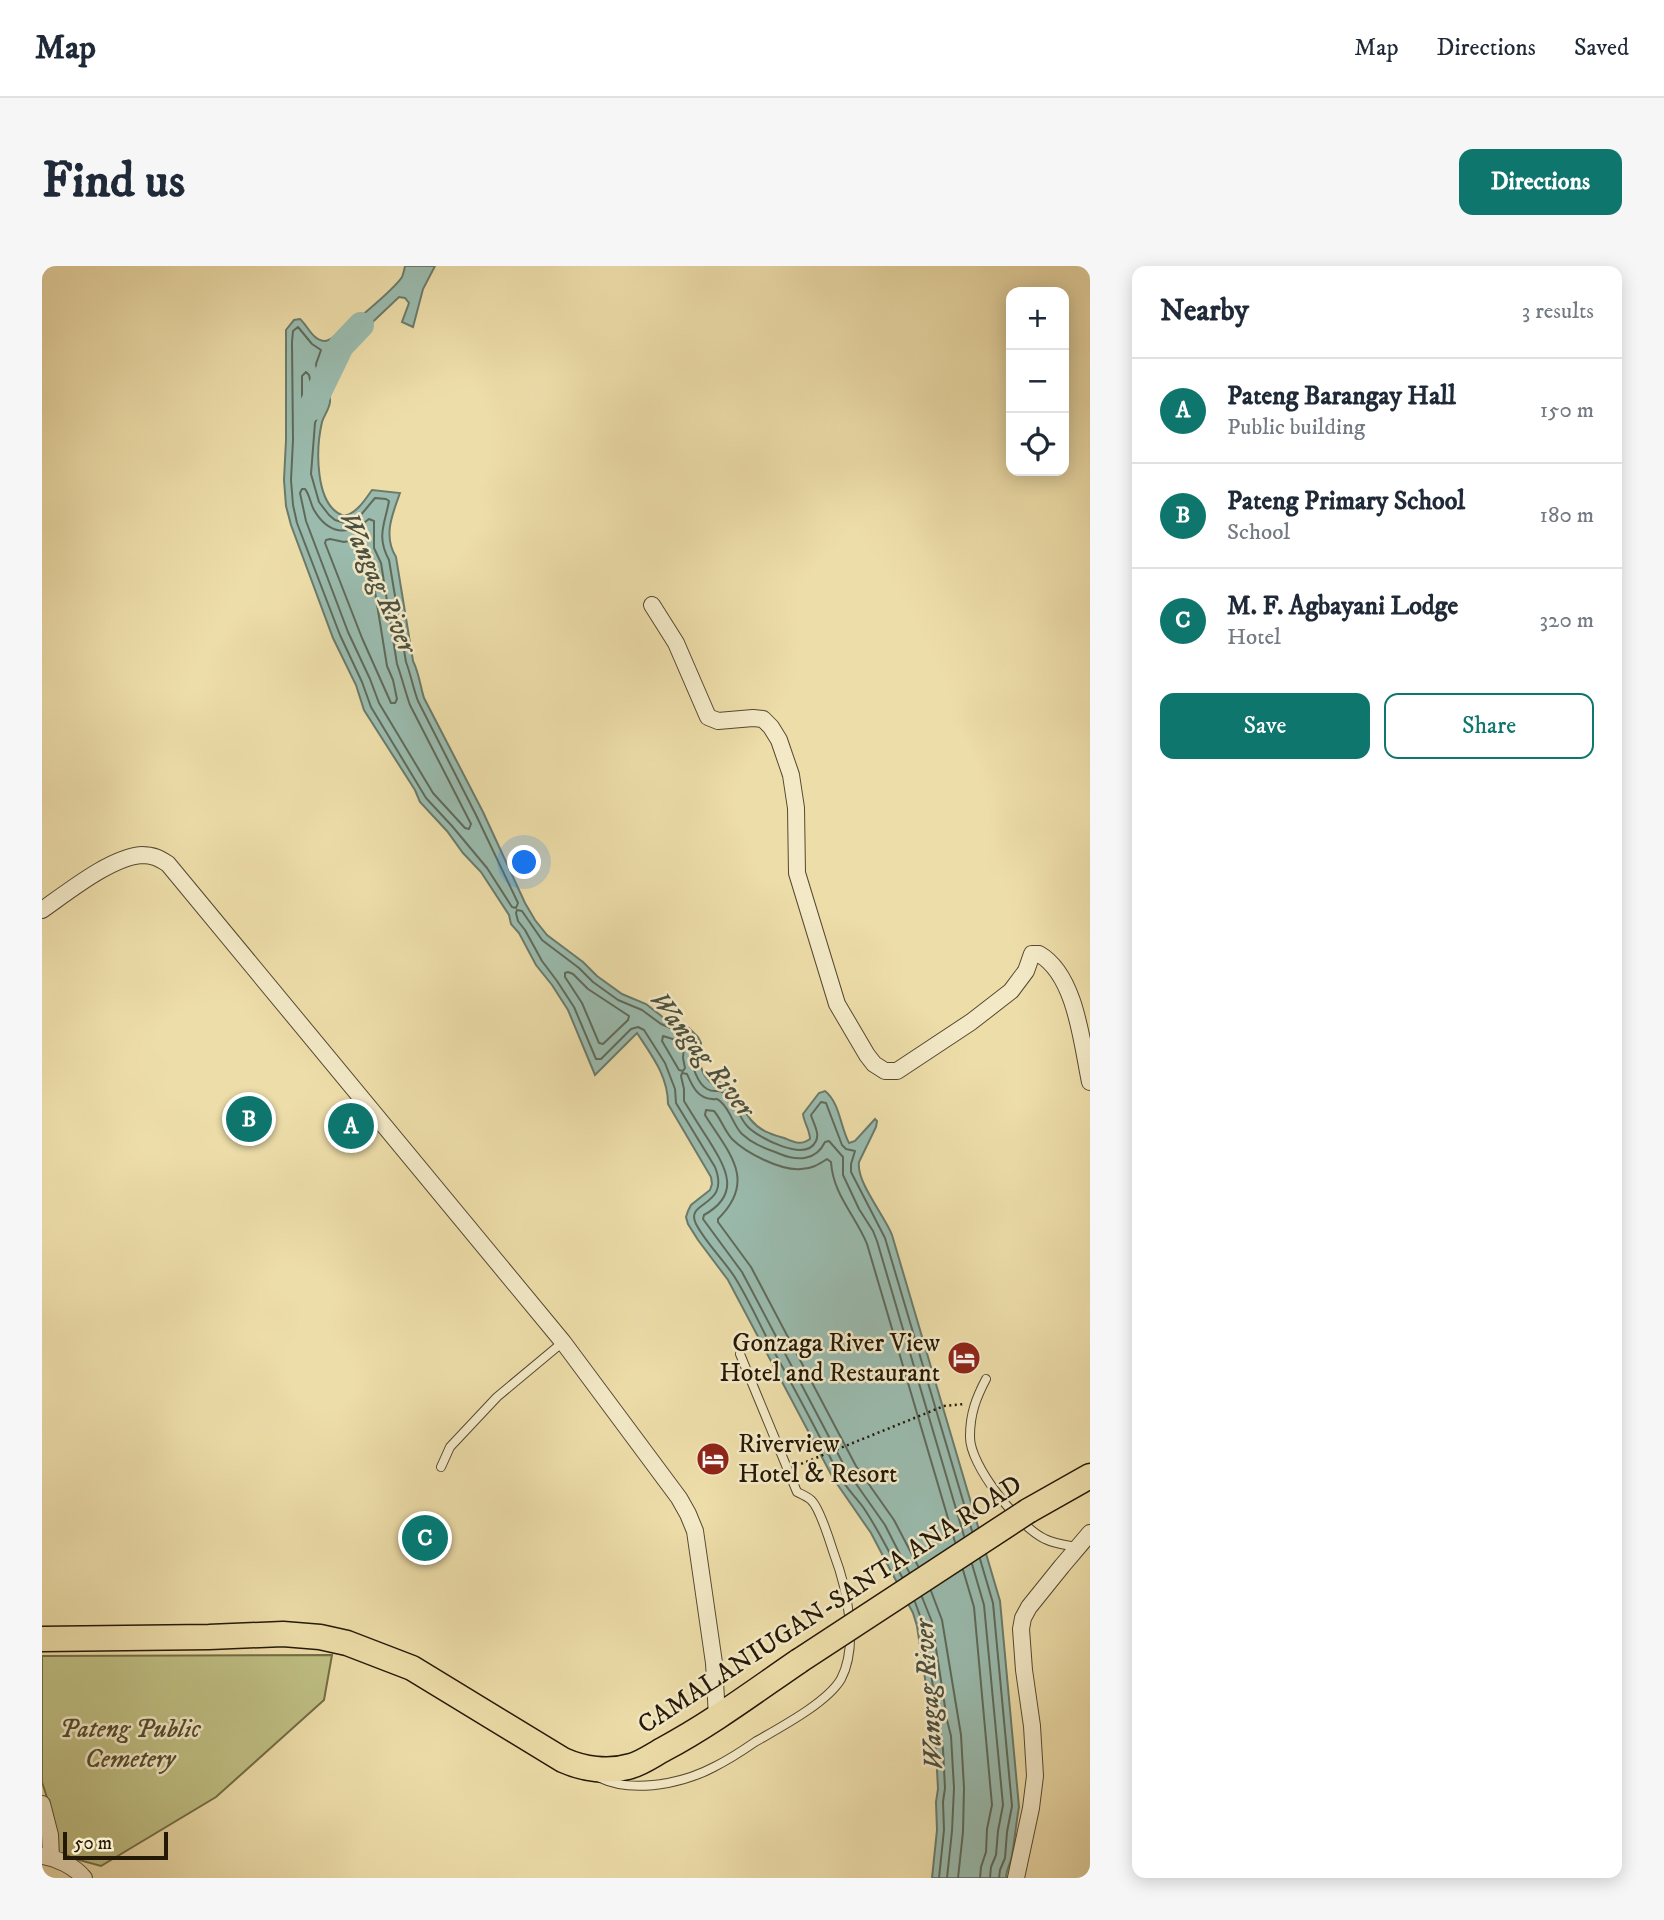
<!DOCTYPE html>
<meta charset="utf-8">
<style>
body{margin:0;font-family:"IM FELL DW Pica",serif;background:#f6f6f7;color:#1f2937}
.controls{position:absolute;right:21px;top:21px;display:grid;overflow:hidden;border-radius:14px;box-shadow:0 4px 18px #0003}
.controls button{width:63px;height:63px;display:grid;place-items:center;padding:0;border:0;border-bottom:2px solid #e0e1e3;background:#fff;color:#1f2937;font:35px sans-serif}
.scale{position:absolute;left:21px;bottom:18px;width:105px;box-sizing:border-box;padding-left:7px;border:4px solid #241807;border-top:0;font-size:19px;line-height:24px;white-space:nowrap;color:#241807;-webkit-text-stroke:5px #f3e9c7;paint-order:stroke}
.you{position:absolute;left:483px;top:597px;width:24px;height:24px;margin:-18px;border:5px solid #fff;border-radius:50%;background:#1a73e8;box-shadow:0 0 0 10px #1a73e833}
.badge{display:grid;place-items:center;width:46px;height:46px;border-radius:50%;background:#0f766e;color:#fff;font-size:23px;font-weight:700}
.pin{position:absolute;translate:-50% -50%;border:4px solid #fff;box-shadow:0 2px 7px #0006}
.list{margin:0;padding:0;list-style:none}
h2{display:flex;justify-content:space-between;align-items:center;height:91px;margin:0;padding:0 28px;font-size:30px}
h2 small{font-size:23px;font-weight:400;color:#747a83}
.list li{display:grid;grid-template-columns:46px 1fr auto;gap:21px;align-items:center;box-sizing:border-box;height:105px;padding:0 28px;border-top:2px solid #e0e1e3}
.list b{display:block;font-size:26px;white-space:nowrap}
.list p{margin:0;font-size:23px;white-space:nowrap;color:#747a83}
.list em{font-size:23px;font-style:normal;color:#747a83}
.actions{display:flex;gap:14px;padding:21px 28px}
.actions a{flex:1;padding:16px 0;border:2px solid #0f766e;border-radius:14px;text-align:center;font-size:24px;color:#0f766e}
.actions .main{background:#0f766e;color:#fff}
.icon{flex:none;width:38px;height:38px;fill:none;stroke:currentColor;stroke-width:2;stroke-linecap:round;stroke-linejoin:round}
.map{position:relative;flex:none;width:1048px;height:1612px;overflow:hidden;border-radius:14px}
header{display:flex;align-items:center;gap:42px;box-sizing:border-box;height:98px;padding:0 35px;background:#fff;border-bottom:2px solid #e0e1e3}
header strong{font-size:33px}
nav{display:flex;gap:38px;margin-inline-start:auto;font-size:24px}
.intro{display:flex;align-items:center;justify-content:space-between;box-sizing:border-box;height:168px;padding:0 42px}
h1{margin:0;font-size:49px}
.button{padding:18px 32px;border-radius:14px;background:#0f766e;color:#fff;font-size:24px;font-weight:700}
main{display:flex;gap:42px;padding:0 42px}
aside{flex:1;background:#fff;border-radius:14px;box-shadow:0 4px 18px #0003}
.map>svg:first-child{display:block}
.green{fill:#bfbf83;stroke:#726c45;stroke-width:2}
.water{fill:#9abbae;stroke:#6b7a6b;stroke-width:2}
.lines{fill:none;stroke-linecap:round;stroke-linejoin:round}
.shore{stroke:#5f6a5a;stroke-width:2}
.river{stroke:#9abbae;stroke-width:26}
.service-casing{stroke:#564930;stroke-width:10}
.minor-casing{stroke:#564930;stroke-width:18}
.primary-casing{stroke:#241807;stroke-width:27}
.path{stroke:#241807;stroke-width:2.5;stroke-dasharray:2 3.5;stroke-linecap:butt}
.service{stroke:#f3e9c7;stroke-width:8}
.minor{stroke:#f3e9c7;stroke-width:16}
.primary{stroke:#eddda9;stroke-width:24}
.primary-bridge-casing{stroke:#241807;stroke-width:27;stroke-linecap:butt}
.primary-bridge{stroke:#eddda9;stroke-width:24}
.labels{text-anchor:middle;dominant-baseline:central;stroke-width:5;stroke-linejoin:round;paint-order:stroke}
.poi-label{font-size:26px;fill:#241807;stroke:#f3e9c7;text-anchor:end}
.street-label{font-size:26px;fill:#241807;stroke:#f3e9c7}
.park-label{font-size:26px;font-style:italic;fill:#524a2c;stroke:#f3e9c7}
.water-label{font-size:28px;font-style:italic;fill:#4d5141;stroke:#f3e9c7}
</style>
<header>
<strong>Map</strong>
<nav><a>Map</a><a>Directions</a><a>Saved</a></nav>
</header>
<div class="intro"><h1>Find us</h1><a class="button">Directions</a></div>
<main>
<div class="map">
<svg width="1048" height="1612" viewBox="0 0 1048 1612">
<rect width="100%" height="100%" fill="#eddda9"/>
<filter id="stains"><feTurbulence type="fractalNoise" baseFrequency=".00286" numOctaves="4"/><feColorMatrix values="0 0 0 0 .2 0 0 0 0 .09 0 0 0 0 .02 0 0 0 .5 -.17"/></filter>
<radialGradient id="worn" r=".72"><stop offset=".6" stop-color="#630" stop-opacity="0"/><stop offset="1" stop-color="#630" stop-opacity=".3"/></radialGradient>
<path class="green" d="M290,1389L282,1434L174,1531L59,1600L15,1588L7,1538L0,1516V1390Z"/>
<path class="water" d="M363,0H393L381,23L371,61L360,56L367,37L363,32L357,31L317,69L306,85C297,88 288,84 282,94C277,104 289,124 288,136C287,144 282,149 280,156C274,182 272,240 302,250C315,247 323,234 330,224L358,227C350,249 341,270 354,291L371,395C377,407 378,419 382,432L441,546L483,637L493,654L505,669L541,696L555,710L580,728L604,738L622,752L647,762L656,771L659,777C656,792 657,808 671,818L677,816C698,825 696,839 709,854C718,865 729,868 742,872C752,876 758,880 768,873C768,864 762,857 761,848L777,827L783,825C798,837 798,860 807,877L813,875L833,853L835,855L834,861L817,896C814,916 843,950 850,969L958,1335L977,1541C974,1557 973,1573 970,1589C969,1597 964,1604 964,1612H890L895,1564L894,1536L896,1523L894,1484L875,1360L871,1347L829,1267L791,1212L686,1014L656,974L646,958L644,951L646,945L649,939L668,924L670,918L669,911L626,838C626,810 610,790 595,767L553,809L526,744L510,719L494,699L477,667L469,658L467,649L439,606L421,587L405,565L378,536L373,524L322,444L314,419L291,372L249,259L244,240L242,214L244,174V64L252,54L258,53C266,60 271,75 283,75C294,74 353,22 360,11C362,6 362,5 363,0Z"/>
<g class="lines">
<path class="shore" d="M256,61L270,78L279,84L274,98L281,137L273,157L269,208L277,236L287,249L293,254L303,257L312,255L318,250L333,232L344,233L347,235C343,258 334,270 347,294L364,396C369,409 371,422 376,435L434,549L476,637L474,642L470,641L445,602L410,560L384,532L329,441L320,416L298,369L255,257L251,239L249,214L251,174L250,76L251,65Z
M264,106L267,109C270,124 276,136 264,147L260,144V110Z
M260,223H263C268,229 268,237 272,244C286,268 306,271 327,253L332,255V282L339,297L355,398C360,412 363,425 368,439L429,558L427,563L423,562L391,527L337,437L328,413L306,366L264,255L258,227Z
M288,273L302,276L317,273L321,275L323,287L329,301L345,400L351,414L355,433L353,437H349L320,372L283,277L284,274Z
M526,706L531,708L546,723L587,750L586,754L561,778L557,777L540,737L523,711V707Z
M621,770L634,774L642,779L641,792L643,802L641,805L637,804L620,775Z
M938,1293L951,1337L970,1540L965,1566L963,1592L958,1604L957,1612
M930,1298L942,1339L961,1539L956,1565L954,1589L949,1601L948,1612
M876,1300L852,1254L814,1200L709,1001L676,956V953C716,914 686,886 663,849L664,844L672,845C679,853 682,864 690,873C704,887 739,905 759,903C769,903 776,899 785,893L789,896C791,929 814,950 825,978L913,1276
M921,1304L932,1341L950,1539L945,1563L944,1586L939,1601L938,1612
M867,1306L843,1259L805,1205L700,1006L661,953L662,949C700,928 684,902 666,873C658,861 650,848 642,835V823L639,810L640,807L645,808C650,819 655,832 670,833C677,834 673,831 679,836C689,845 691,859 700,868C712,879 723,882 738,888C755,895 774,895 783,876L787,875L801,891V909L817,943L831,965L835,975L922,1270
M860,1311C848,1287 836,1263 821,1241C813,1230 802,1220 796,1207C775,1164 752,1122 729,1080C717,1057 706,1032 692,1010C680,992 664,977 654,958C642,934 689,942 673,901L634,837L633,823L623,797L602,764L596,761L589,763L559,793H554L532,741L515,715L500,695L483,664L476,655L474,647L475,644L480,645L500,674L537,702L551,716L576,734L600,744L619,758L643,768L652,778C651,782 650,785 649,789C649,799 656,818 665,823C676,829 676,819 688,833C696,842 698,853 706,861C717,872 764,897 774,875C778,867 771,857 769,849L779,836L784,837L800,879L804,883L813,885L809,898V906L843,972L930,1265
M889,1325L900,1354L919,1469L922,1522L921,1566L916,1612
M880,1331L890,1356L905,1454L909,1470L912,1522L910,1565L905,1612
M873,1336L881,1358L901,1483L903,1522L901,1536L902,1564L897,1612"/>
<path class="river" d="M269,142L299,80L319,59"/>
<defs>
<path id="service" d="M944,1113C934,1132 928,1148 928,1170C927,1199 977,1261 1003,1273C1013,1278 1024,1279 1035,1281
M399,1201L408,1181L455,1131L521,1076
M558,1512C579,1522 604,1521 626,1517C641,1514 659,1508 672,1501C686,1494 700,1485 713,1476C737,1462 785,1437 799,1413C817,1379 805,1322 792,1288C788,1276 778,1242 769,1234C766,1231 759,1228 755,1226L698,1088"/>
<path id="minor" d="M610,339L634,377L666,451L676,455L711,452L721,453L729,461L737,474L749,509L754,542L755,607L795,738L825,789L832,798L843,805H855L929,756L969,725L984,705L990,688H997C1034,709 1040,778 1048,816
M0,644C26,626 69,591 100,589C111,589 117,592 126,598L521,1076L637,1232L646,1248L653,1265L672,1397L675,1451
M0,1538L8,1569L9,1591
M0,1590C15,1592 32,1600 42,1612
M974,1612L989,1542L993,1510L990,1460L982,1404L979,1363L981,1352L987,1341L1020,1300L1048,1267"/>
<path id="primary" d="M986,1245L1048,1210
M0,1373L167,1371L241,1368L278,1371L305,1377L370,1402L521,1494C541,1503 566,1507 589,1500C600,1497 611,1489 622,1483C669,1458 713,1425 757,1395"/>
</defs>
<use href="#service" class="service-casing"/>
<use href="#minor" class="minor-casing"/>
<use href="#primary" class="primary-casing"/>
<path class="path" d="M754,1200L902,1140L922,1138"/>
<use href="#service" class="service"/>
<use href="#minor" class="minor"/>
<use href="#primary" class="primary"/>
<defs>
<path id="primary-bridge" d="M757,1395L986,1245"/>
</defs>
<use href="#primary-bridge" class="primary-bridge-casing"/>
<use href="#primary-bridge" class="primary-bridge"/>
</g>
<defs>
<symbol id="hotel-disc" viewBox="-11 -11 22 22"><circle r="9.5" fill="#8f2418" stroke="#f3e9c7"/><path d="M-6-4.5h1.5V1H6V5H4.5V3h-9V5H-6ZM-4 0a1.8 1.8 0 1 1 3.6 0ZM.5 0V-2.5h3Q6-2.5 6 0Z" fill="#fff"/></symbol>
</defs>
<g fill-rule="evenodd">
<use href="#hotel-disc" x="903" y="1073" width="38" height="38"/>
<use href="#hotel-disc" x="652" y="1174" width="38" height="38"/>
</g>
<g class="labels">
<g class="poi-label">
<text x="898" y="1077">Gonzaga River View<tspan x="898" dy="30">Hotel and Restaurant</tspan></text>
<text x="696" y="1178" text-anchor="start">Riverview<tspan x="696" dy="30">Hotel &amp; Resort</tspan></text>
</g>
<g class="street-label">
<text transform="translate(788 1339) rotate(-33)">CAMALANIUGAN-SANTA ANA ROAD</text>
</g>
<g class="park-label">
<text x="88" y="1463">Pateng Public<tspan x="88" dy="30">Cemetery</tspan></text>
</g>
<g class="water-label">
<text transform="translate(336 316) rotate(66)">Wangag River</text>
<text transform="translate(660 788) rotate(52)">Wangag River</text>
<text transform="translate(887 1429) rotate(-94)">Wangag River</text>
</g>
</g>
<rect width="100%" height="100%" filter="url(#stains)"/>
<rect width="100%" height="100%" fill="url(#worn)"/>
</svg>
<div class="controls">
<button>+</button>
<button>−</button>
<button><svg class="icon" aria-label="locate" viewBox="0 0 24 24"><circle cx="12" cy="12" r="6"/><path d="M12 2v4M12 18v4M2 12h4M18 12h4"/></svg></button>
</div>
<div class="scale">50 m</div>
<div class="you"></div>
<div class="pin badge" style="left:309px;top:860px">A</div>
<div class="pin badge" style="left:207px;top:853px">B</div>
<div class="pin badge" style="left:383px;top:1272px">C</div>
</div>
<aside>
<h2>Nearby<small>3 results</small></h2>
<ul class="list">
<li><span class="badge">A</span><div><b>Pateng Barangay Hall</b><p>Public building</p></div><em>150 m</em></li>
<li><span class="badge">B</span><div><b>Pateng Primary School</b><p>School</p></div><em>180 m</em></li>
<li><span class="badge">C</span><div><b>M. F. Agbayani Lodge</b><p>Hotel</p></div><em>320 m</em></li>
</ul>
<div class="actions"><a class="main">Save</a><a>Share</a></div>
</aside>
</main>
